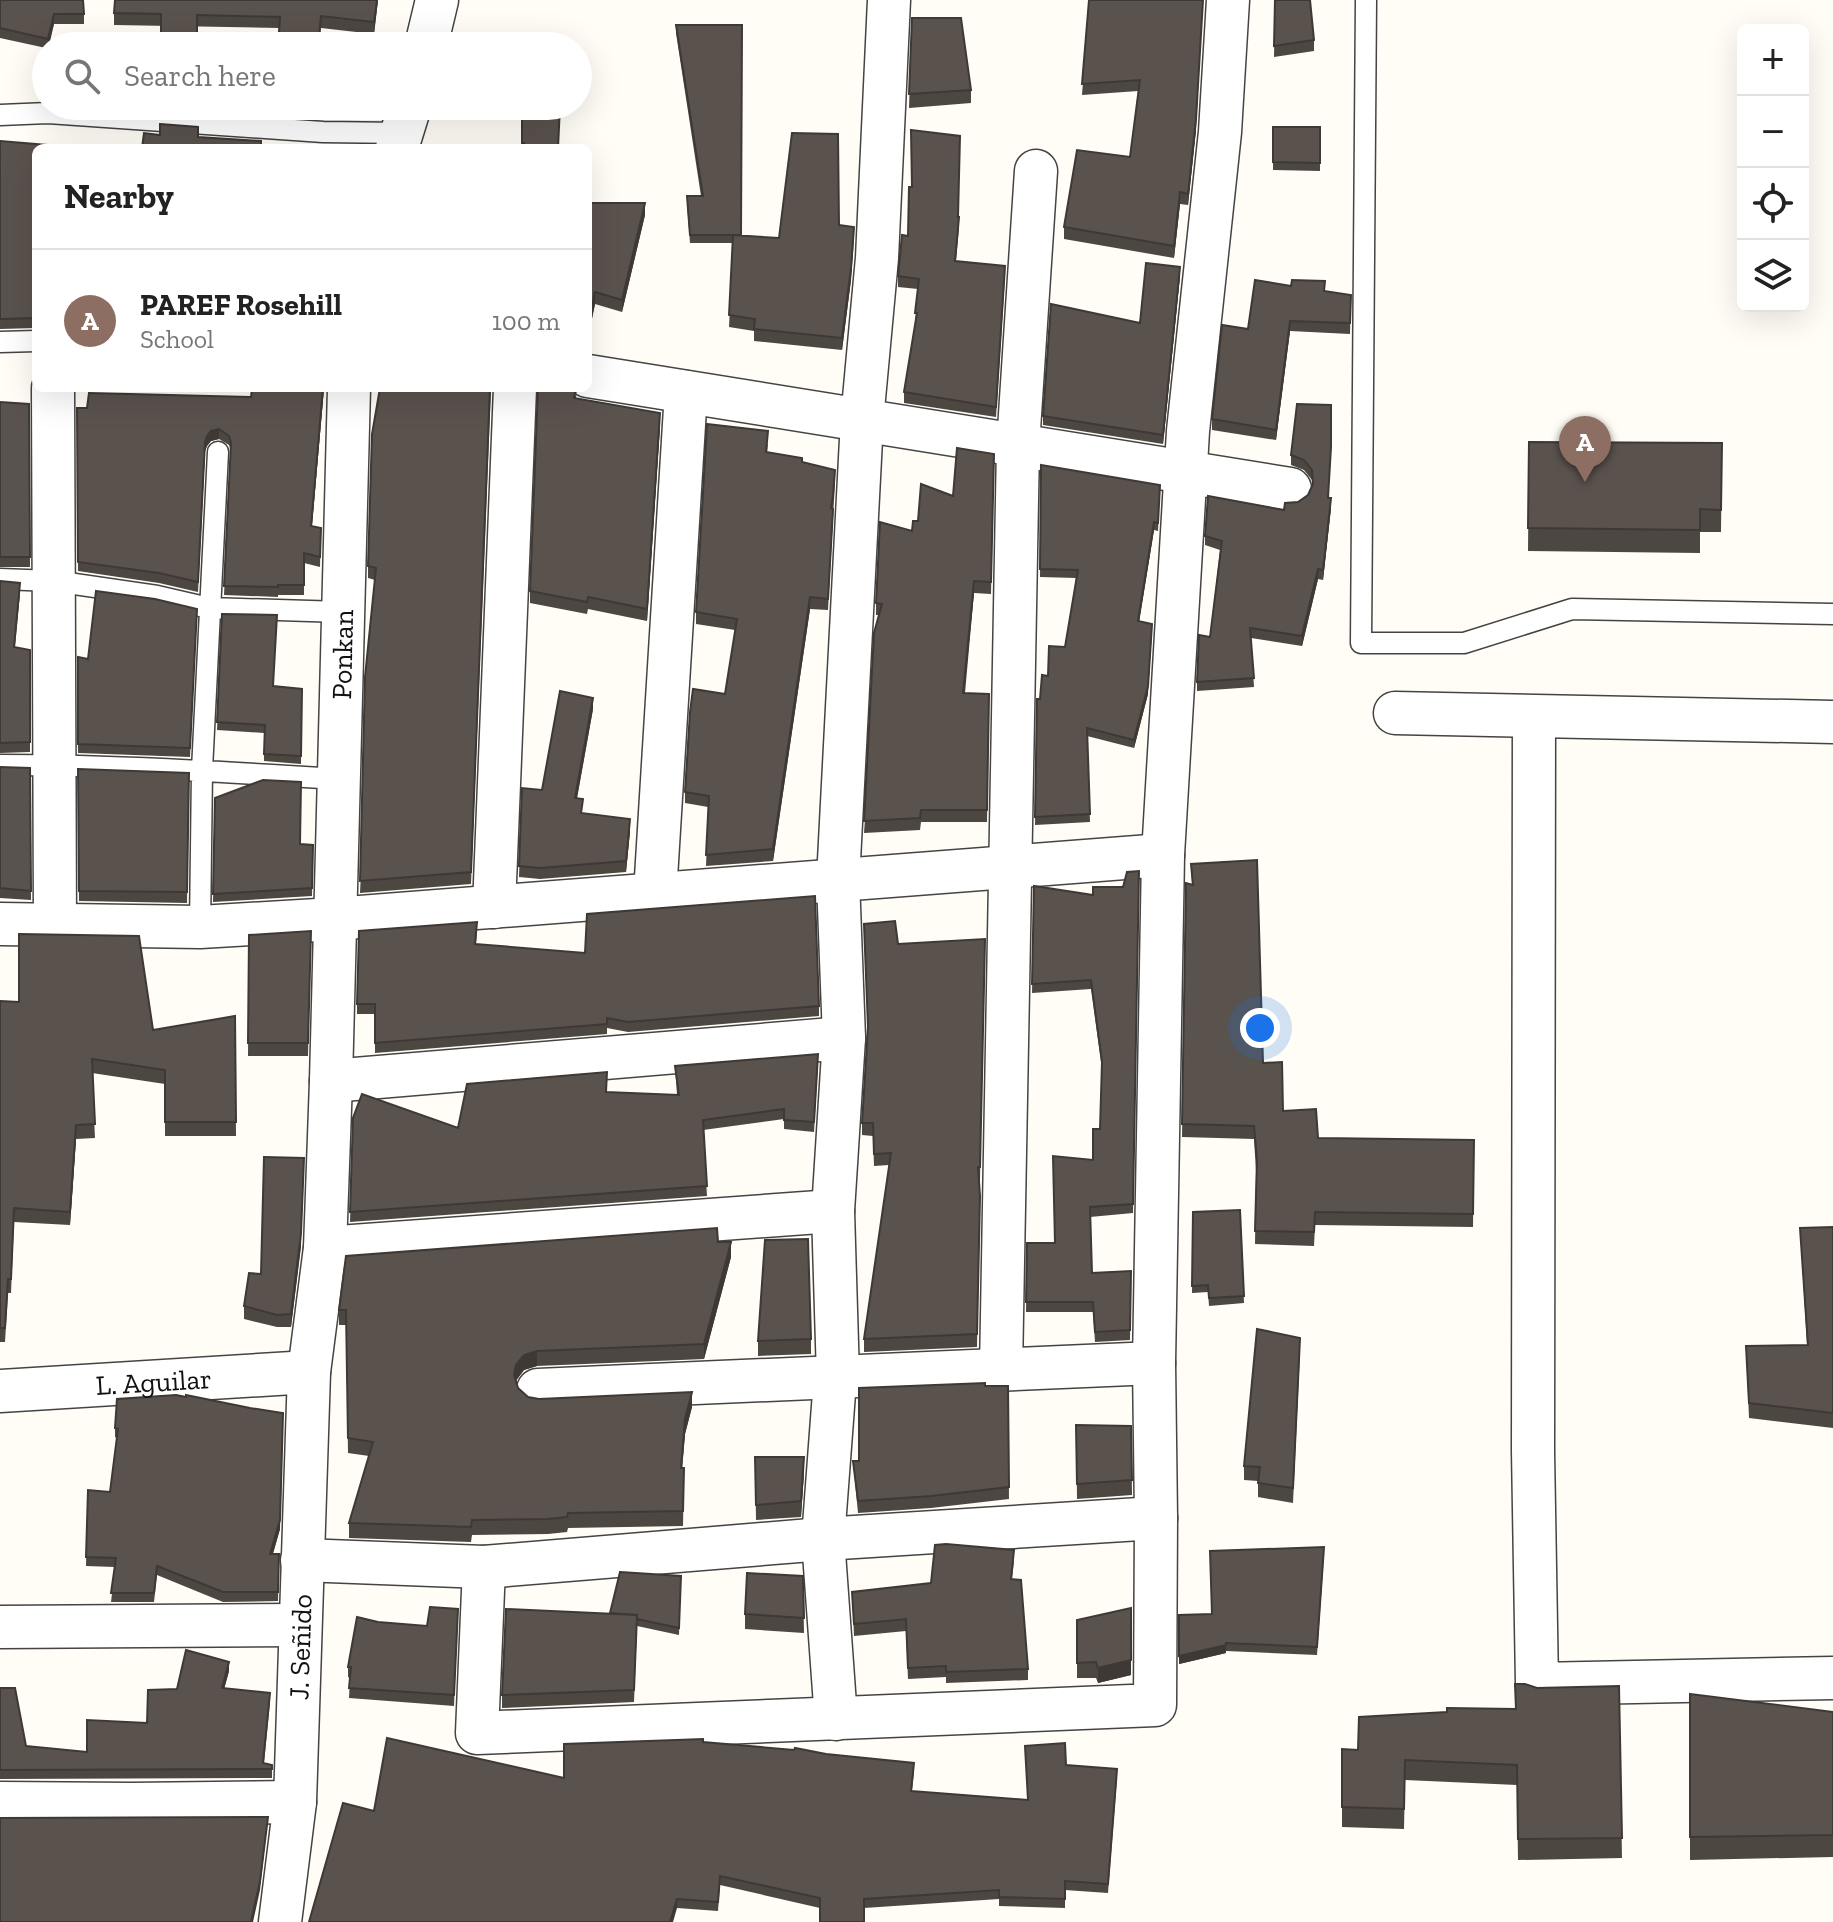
<!DOCTYPE html>
<meta charset="utf-8">
<style>
body{margin:0;font-family:"Zilla Slab",serif;background:#f2f2f2;color:#222}
.controls{position:absolute;right:24px;top:24px;display:grid;overflow:hidden;border-radius:12px;box-shadow:0 8px 32px #0002}
.controls button{width:72px;height:72px;display:grid;place-items:center;padding:0;border:0;border-bottom:2px solid #e0e0e0;background:#fff;color:#222;font:40px sans-serif}
.you{position:absolute;left:1260px;top:1028px;width:28px;height:28px;margin:-20px;border:6px solid #fff;border-radius:50%;background:#1a73e8;box-shadow:0 0 0 12px #1a73e833}
.badge{display:grid;place-items:center;width:52px;height:52px;border-radius:50%;background:#b45309;color:#fff;font-size:26px;font-weight:700}
.pin{position:absolute;translate:-50% -66px;filter:drop-shadow(0 2px 4px #0008)}
.pin::after{content:'';position:absolute;top:42px;width:28px;height:24px;background:inherit;clip-path:polygon(0 0,100% 0,50% 100%)}
.list{margin:0;padding:0;list-style:none}
h2{display:flex;justify-content:space-between;align-items:center;height:104px;margin:0;padding:0 32px;font-size:34px}
h2 small{font-size:26px;font-weight:400;color:#767676}
.list li{display:grid;grid-template-columns:52px 1fr auto;gap:24px;align-items:center;box-sizing:border-box;height:144px;padding:0 32px;border-top:2px solid #e0e0e0}
.list b{display:block;font-size:30px;white-space:nowrap}
.list p{margin:0;font-size:26px;white-space:nowrap;color:#767676}
.list em{font-size:26px;font-style:normal;color:#767676}
.icon{flex:none;width:44px;height:44px;fill:none;stroke:currentColor;stroke-width:2;stroke-linecap:round;stroke-linejoin:round}
.map{position:relative;flex:none;width:1833px;height:1922px;overflow:hidden}
.search{position:absolute;background:#fff;box-shadow:0 8px 32px #0002;left:32px;top:32px;width:560px;height:88px;display:flex;align-items:center;gap:20px;box-sizing:border-box;padding:0 28px;border-radius:44px;color:#767676;font-size:30px}
.panel{position:absolute;background:#fff;box-shadow:0 8px 32px #0002;left:32px;top:144px;width:560px;height:248px;border-radius:12px}
.map>svg:first-child{display:block}
.lines{fill:none;stroke-linecap:round;stroke-linejoin:round}
.lane-casing{stroke:#444;stroke-width:23}
.street-casing{stroke:#444;stroke-width:45}
.lane{stroke:#fff;stroke-width:20}
.street{stroke:#fff;stroke-width:42}
.wall{fill:#4d4742}
.shaded-wall{fill:#3f3936}
.building{fill:#5a524d;stroke:#3f3936;stroke-width:2}
.labels{text-anchor:middle;dominant-baseline:central;stroke-width:8;stroke-linejoin:round;paint-order:stroke}
.street-label{font-size:28px;fill:#111;stroke:#fff}
</style>
<div class="map">
<svg width="1833" height="1922" viewBox="0 0 1833 1922">
<rect width="100%" height="100%" fill="#fffdf5"/>
<g class="lines">
<defs>
<path id="lane" d="M1366,0L1361,643H1464L1572,609L1833,614
M0,115L48,113L323,132L402,133
M0,342L36,341
M0,579L54,581L157,596L209,608L342,612
M0,765C113,765 225,772 338,779
M200,927L202,770L218,452"/>
<g id="street">
<path d="M426,46L437,0"/>
<path d="M397,148L410,106"/>
<path d="M588,376L1290,489"/>
<path d="M53,388L55,925"/>
<path d="M1395,713L1833,722"/>
<path d="M1534,717L1533,1451L1537,1684L1833,1678"/>
<path d="M655,894L686,392"/>
<path d="M494,907L515,388"/>
<path d="M0,924L200,927L334,919L1163,855"/>
<path d="M331,1081L844,1038"/>
<path d="M325,1248L833,1211"/>
<path d="M1001,1370L1018,445L1036,171"/>
<path d="M538,1390L1154,1363"/>
<path id="s1" d="M0,1391L309,1372"/>
<path d="M302,1560L484,1567L823,1539L1156,1518"/>
<path d="M484,1567L477,1733L1155,1705L1156,1518L1154,1363L1163,855L1188,431L1220,132L1228,0"/>
<path d="M0,1627L300,1625"/>
<path d="M836,1719L823,1539L834,1393L838,1377L833,1211L844,1038L838,880L862,420L877,258L889,0"/>
<path d="M0,1803L131,1804L295,1802"/>
<path id="s2" d="M280,1922L295,1802L309,1372L325,1248L331,1081L349,388"/>
</g>
</defs>
<use href="#lane" class="lane-casing"/>
<use href="#street" class="street-casing"/>
<use href="#lane" class="lane"/>
<use href="#street" class="street"/>
</g>
<path class="wall" d="M0,0L84,14V24H54L49,46H46V48L0,38Z
M378,0L374,34L321,28L319,46H278L279,28L114,25V13Z
M1089,0L1196,130L1188,205L1180,204L1174,258L1064,239V227L1130,157L1138,91L1082,95Z
M1275,0L1314,40V51L1274,57Z
M912,18L971,90V103L909,108Z
M676,25L741,236L779,238L839,225L854,239L851,280L842,350L754,341V331L729,327L733,243H690L687,204L701,196L676,33Z
M161,106H198V110L161,108Z
M1273,127H1320V171L1273,170Z
M0,141L36,148V328L0,329Z
M588,203L645,215L622,312L595,304L588,338Z
M958,217L959,228L956,261L1005,276L996,417L904,403V392L915,323L918,289L898,287V276L908,236Z
M1180,276L1163,444L1043,425V416L1140,323Z
M1325,291L1351,295L1350,334L1290,331L1276,440L1212,430V419L1248,329Z
M252,388H324L312,526L321,528L320,567L304,563V595H278V597L224,595L231,451L229,445L219,439L211,441L207,446L205,451L198,592L159,583L78,571L77,408H87L251,397Z
M491,388L471,884L360,893L375,580L368,578V566Z
M577,388L576,398L660,426L647,621L588,609L587,614L530,603V591Z
M0,402L29,404L30,567H0Z
M1529,442L1722,443L1721,532H1700V553L1528,551Z
M768,443L767,453L802,462L835,482L828,610L810,609L773,861L706,866L708,807L685,803V792L725,694L735,630L696,624V612Z
M994,454L991,594L974,593L965,693L989,694L987,822H921L920,830L864,833L879,615H876V603L918,521L953,496Z
M1291,455L1331,456L1328,498L1331,508L1323,580L1318,579L1302,646L1251,638L1254,687L1197,691V682L1210,637L1220,550L1205,545V536L1284,510L1308,495L1313,486L1312,480L1304,470L1291,465Z
M1041,465L1160,485L1158,531L1154,530L1139,621L1148,694L1134,748L1087,736L1090,822L1035,825L1037,699H1040L1048,676L1065,647L1076,578L1040,577Z
M0,581L20,593L14,648L30,650V752L0,753Z
M197,609L190,757L78,753V657L88,659Z
M222,614L273,686L302,689L301,764L264,761V733L217,730Z
M593,709L577,798L582,814L630,831L626,872L540,879L519,877L522,788L542,790Z
M0,767L30,768L31,900L0,898Z
M78,769L189,773L187,903L79,901Z
M215,798L300,844L313,845L312,896L213,902Z
M1191,864L1263,1063L1283,1111L1318,1138L1474,1140L1473,1227L1315,1225L1314,1246L1255,1244L1256,1171L1254,1139L1182,1137L1186,883L1192,885Z
M1139,871L1133,1213L1090,1217L1092,1273L1131,1271L1130,1340L1095,1342L1093,1312H1026L1027,1243H1055L1093,1160L1100,1129L1102,1069L1091,989L1032,993L1034,886L1093,895L1123,887Z
M311,931L308,1056H248L249,935Z
M477,932L476,944L819,1006V1016L628,1032L607,1028V1034L375,1053V1014H357V1004Z
M985,939L980,1180H979L980,1209L977,1347L864,1352V1339L889,1165L874,1166L873,1136L862,1135V1123L898,944Z
M0,1001L153,1030L235,1016L236,1136H165V1084L92,1073L95,1138L76,1139L70,1225L14,1222L11,1293H8L5,1342H0Z
M818,1064L814,1132L784,1129V1119L703,1130L707,1196L350,1222L353,1118L458,1128L606,1092L677,1095L675,1066Z
M1240,1210L1244,1303L1209,1306L1208,1292L1192,1293L1193,1212Z
M1833,1227V1428L1749,1418L1746,1346L1807,1345L1800,1228Z
M718,1242L731,1257L704,1359L537,1366L524,1370L516,1381L518,1388L528,1397L539,1399L692,1407L685,1434L682,1468H684L683,1526L568,1528L567,1532L548,1534L472,1535L471,1542L349,1538V1523L369,1456L348,1453L346,1325H339V1310Z
M301,1246L291,1327H277L244,1319V1306L261,1274Z
M811,1339V1354L758,1356V1341Z
M1300,1352L1293,1503L1258,1497V1481L1244,1480V1466Z
M985,1386H1008L1009,1499L931,1508L858,1513L853,1461H859Z
M117,1399L280,1529L273,1554H279L278,1601L223,1602L157,1575L154,1602H111L115,1567L86,1566L88,1490L110,1492L117,1438L115,1437V1428Z
M1076,1425L1131,1426L1132,1495L1077,1499Z
M755,1457L804,1472L801,1517L756,1520Z
M1324,1555L1317,1655L1226,1651V1653L1179,1664L1212,1614Z
M1014,1561L1012,1579L1028,1669V1680L946,1683V1677L908,1679L906,1631L854,1636L852,1592L931,1583Z
M681,1576L679,1635L637,1626L634,1702L502,1708V1695L610,1614Z
M803,1576L804,1633L745,1629V1614Z
M458,1609L454,1706L349,1698L350,1678L348,1677V1667L378,1622L427,1626Z
M1077,1620L1131,1675L1098,1683L1096,1678H1077Z
M229,1671L224,1689L270,1702L264,1763L272,1765V1778L0,1779V1688L26,1746L87,1752L147,1723L177,1689Z
M1619,1686L1622,1858L1518,1860L1517,1785L1405,1780L1404,1829L1342,1827V1749L1358,1750L1515,1709L1537,1688Z
M1690,1694L1833,1712V1857L1690,1860Z
M703,1742L914,1772L912,1791L1028,1800L1066,1765L1117,1778L1108,1893L1065,1890V1908L999,1906V1899L864,1908H820L720,1885L718,1911L677,1908L374,1811L564,1778Z"/>
<path class="shaded-wall" d="M377,0H378L374,34V22Z
M1203,0L1196,130L1188,205V194Z
M54,14V24L48,46V39Z
M1180,192V204L1174,258V246Z
M645,203V215L622,312V300Z
M854,227L851,280L842,350V338Z
M1180,267V276L1163,444V435Z
M595,292V304L588,338V326Z
M1290,321V331L1276,440V430Z
M323,388H324L311,536V526Z
M660,413V426L647,621V609Z
M219,429V439L211,441L207,446L205,451L198,592L205,442L207,436L211,431Z
M1331,498V508L1323,580V570Z
M1154,522V530L1138,629V621Z
M1318,569V579L1302,646V636Z
M974,581V593L963,705V693Z
M20,583V593L14,657V647Z
M810,597V609L773,861V849Z
M1152,632L1148,694L1134,748V740Z
M593,698V709L575,809V798Z
M630,819V831L626,872V861Z
M76,1125V1139L70,1225V1212Z
M304,1158L301,1246L291,1327V1314Z
M731,1242V1257L704,1359V1344Z
M537,1351V1366L524,1370L516,1380L514,1390V1375L516,1365L524,1355Z
M692,1392V1407L685,1434L681,1483L685,1419Z
M283,1413L280,1529L270,1563V1554Z
M804,1457V1472L801,1517V1501Z
M1131,1608V1675L1098,1683V1668Z
M1226,1645V1653L1179,1664V1656Z
M229,1662V1671L222,1697V1688Z
M268,1817L260,1890L253,1922H251Z
M677,1899V1908L673,1922H670Z"/>
<path class="building" d="M0,0H83L84,14H54L48,39L0,28Z
M115,0H377L374,22L321,16L318,46H278L280,17L197,15V46H161V14L114,13Z
M1089,0H1203L1196,119L1188,194L1180,192L1174,246L1064,227L1077,150L1130,157L1140,80L1082,84Z
M1275,0H1310L1314,40L1274,46Z
M912,18H961L971,90L909,94Z
M676,25H742L741,235H690L687,196H703Z
M522,106H560L558,148H524V143H522Z
M160,124L198,127V137L261,141V148H142L144,133L160,135Z
M1273,127H1320V163L1273,162Z
M911,130L960,136L958,217H959L955,261L1005,266L996,407L904,392L917,313H915L919,279L898,276L902,235L908,236L909,187H912Z
M792,133L838,134L839,225L854,227L851,268L842,338L754,329L755,319L729,315L733,235L779,238Z
M0,141L47,145V148H36V318L0,319Z
M588,203H645L622,300L595,292L588,326Z
M1146,263L1180,267L1163,435L1043,416L1051,304L1140,323Z
M1255,280L1291,286L1292,280L1325,281L1324,291L1351,295L1350,323L1290,321L1276,430L1212,419L1222,325L1248,329Z
M252,388H323L311,526L321,528L320,557L304,553V585H278V587L224,586L231,443L229,436L219,429L211,431L207,436L205,442L198,582L159,573L78,562L77,408H87L89,393L251,397Z
M380,388H490L471,872L360,881L365,677L376,568L368,566L372,434Z
M538,388H576L574,398L660,413L647,609L588,597L587,602L530,591Z
M0,402L29,404L30,557H0Z
M1297,404L1331,405V447L1328,498H1331L1323,570L1318,569L1302,636L1250,628L1254,678L1197,682L1199,635L1210,637L1222,541L1205,536L1208,496L1284,510L1285,503L1298,502L1308,495L1313,484L1312,470L1304,460L1291,455Z
M707,424L768,431L766,452L802,458V462L835,470L833,496L831,508L833,509L828,599L810,597L773,849L706,855L709,796L685,792L690,712L693,689L725,694L737,619L696,612Z
M1529,442L1722,443L1721,510L1700,509V530L1528,528Z
M957,448L994,454L991,582L974,581L963,693L989,694L987,810H921L920,818L864,821L874,633L882,604L876,603L880,522L912,531L913,521H918L921,484L953,496Z
M1041,465L1160,485L1158,523L1154,522L1138,621L1152,624L1148,686L1134,740L1087,728L1090,814L1035,817L1037,699H1040L1042,675L1048,676L1049,646L1065,647L1078,570L1040,569Z
M0,581L20,583L14,647L30,650V742L0,743Z
M96,591L155,599L197,609L190,748L78,744V657L88,659Z
M222,614L277,615L273,686L302,689L301,756L264,754L265,725L217,722Z
M560,691L593,698L575,798L583,799L581,813L630,819L626,861L540,868L519,866L522,788L542,790Z
M0,767L30,768L31,891L0,888Z
M78,769L189,773L187,892L79,891Z
M263,780L301,782L300,844L313,845L312,888L213,894L215,798Z
M1257,860L1263,1063L1282,1062L1283,1111L1316,1109L1318,1138L1474,1140L1473,1214L1315,1212L1314,1232L1255,1231L1257,1160L1254,1126L1182,1124L1186,883L1193,885L1191,864Z
M1139,871L1133,1204L1090,1207L1092,1273L1131,1271L1130,1330L1095,1332L1093,1302H1026L1027,1243H1055L1053,1156L1093,1160V1129H1100L1102,1062L1091,980L1032,984L1034,886L1093,895V887H1123L1127,872Z
M815,896L819,1006L628,1022L607,1018V1024L375,1043V1004H357L359,931L477,922L475,944L585,953L587,914Z
M895,921L898,944L985,939L980,1167H978L980,1196L977,1334L864,1339L891,1153L874,1154L873,1123H862L868,1027L864,924Z
M311,931L308,1043H248L249,935Z
M19,934L139,936L153,1030L235,1016L236,1122H165V1070L92,1059L95,1124L76,1125L70,1212L14,1208L11,1279H8L5,1328H0V1001L19,1002Z
M818,1054L814,1122L784,1120V1109L703,1120L707,1186L350,1212L353,1118L362,1094L458,1128L467,1084L607,1072L606,1092L679,1095L675,1066Z
M264,1157L304,1158L301,1233L291,1314L277,1315L244,1306L249,1273L261,1274Z
M1240,1210L1244,1296L1209,1298L1208,1285L1192,1286L1193,1212Z
M1833,1227V1413L1749,1403L1746,1346L1808,1345L1800,1228Z
M717,1228L718,1242H731L704,1344L537,1351L524,1355L516,1365L514,1375L518,1388L528,1397L539,1399L692,1392L685,1419L681,1468H684L683,1511L568,1513L567,1517L548,1519L472,1520L471,1527L349,1523L373,1442L348,1438L346,1310H339L346,1256Z
M808,1239L811,1339L758,1341L765,1240Z
M1257,1329L1300,1338L1293,1488L1258,1483L1260,1467L1244,1466Z
M985,1383V1386H1008L1009,1487L931,1496L858,1501L853,1461H859V1388Z
M176,1395L186,1397V1395L250,1408L283,1413L280,1520L270,1554H279L278,1592H223L157,1566L154,1593H111L116,1558L86,1557L88,1490L110,1492L118,1429L115,1428L117,1399Z
M1076,1425L1131,1426L1132,1480L1077,1484Z
M755,1457H804L801,1501L756,1505Z
M946,1544L1014,1550L1011,1579L1021,1580L1028,1669L946,1672V1666L908,1668L906,1619L854,1624L852,1592L931,1583L935,1545Z
M1324,1547L1317,1647L1226,1643V1645L1179,1656V1615L1212,1614L1210,1551Z
M620,1572L681,1576L679,1628L637,1619V1615L610,1613Z
M747,1573L803,1576L804,1618L745,1614Z
M430,1607L458,1609L454,1695L349,1688L351,1667H348L357,1617L378,1622L427,1626Z
M1131,1608V1660L1098,1668L1096,1662L1077,1663V1620Z
M506,1609L637,1615L634,1690L502,1695Z
M186,1650L229,1662L222,1688L270,1693L263,1763L272,1765V1769L0,1770V1688H15L26,1746L87,1752V1720L147,1723L148,1690L177,1689Z
M1515,1684H1525L1537,1688L1619,1686L1622,1838L1518,1839L1517,1765L1405,1760L1404,1809L1342,1807V1749L1358,1750L1359,1717L1447,1712V1708L1516,1709Z
M1690,1694L1833,1712V1835L1690,1837Z
M387,1738L564,1778V1744L703,1739V1742L794,1750L795,1748L826,1754L914,1763L911,1791L1028,1800L1025,1746L1065,1743L1066,1765L1117,1769L1108,1884L1065,1881V1899L999,1897V1890L864,1899V1922H820V1898L720,1876L718,1902L677,1899L670,1922H309L343,1803L374,1811Z
M268,1817L260,1881L251,1922H0V1818Z"/>
<g class="labels">
<g class="street-label">
<text stroke="none"><textPath href="#s2" startOffset="1270">Ponkan</textPath></text>
<text stroke="none"><textPath href="#s1" startOffset="154">L. Aguilar</textPath></text>
<text stroke="none"><textPath href="#s2" startOffset="276">J. Señido</textPath></text>
</g>
</g>
</svg>
<div class="controls">
<button>+</button>
<button>−</button>
<button><svg class="icon" aria-label="locate" viewBox="0 0 24 24"><circle cx="12" cy="12" r="6"/><path d="M12 2v4M12 18v4M2 12h4M18 12h4"/></svg></button>
<button><svg class="icon" aria-label="layers" viewBox="0 0 24 24"><path d="M12 4l9 5-9 5-9-5zM3 14l9 5 9-5"/></svg></button>
</div>
<div class="you"></div>
<div class="pin badge" style="left:1585px;top:482px;background:#8d6e63">A</div>
<div class="search"><svg class="icon" aria-label="search" viewBox="0 0 24 24"><circle cx="10" cy="10" r="6"/><path d="M15 15l6 6"/></svg>Search here</div>
<section class="panel">
<h2>Nearby<small></small></h2>
<ul class="list">
<li><span class="badge" style="background:#8d6e63">A</span><div><b>PAREF Rosehill</b><p>School</p></div><em>100 m</em></li>
</ul>
</section>
</div>
